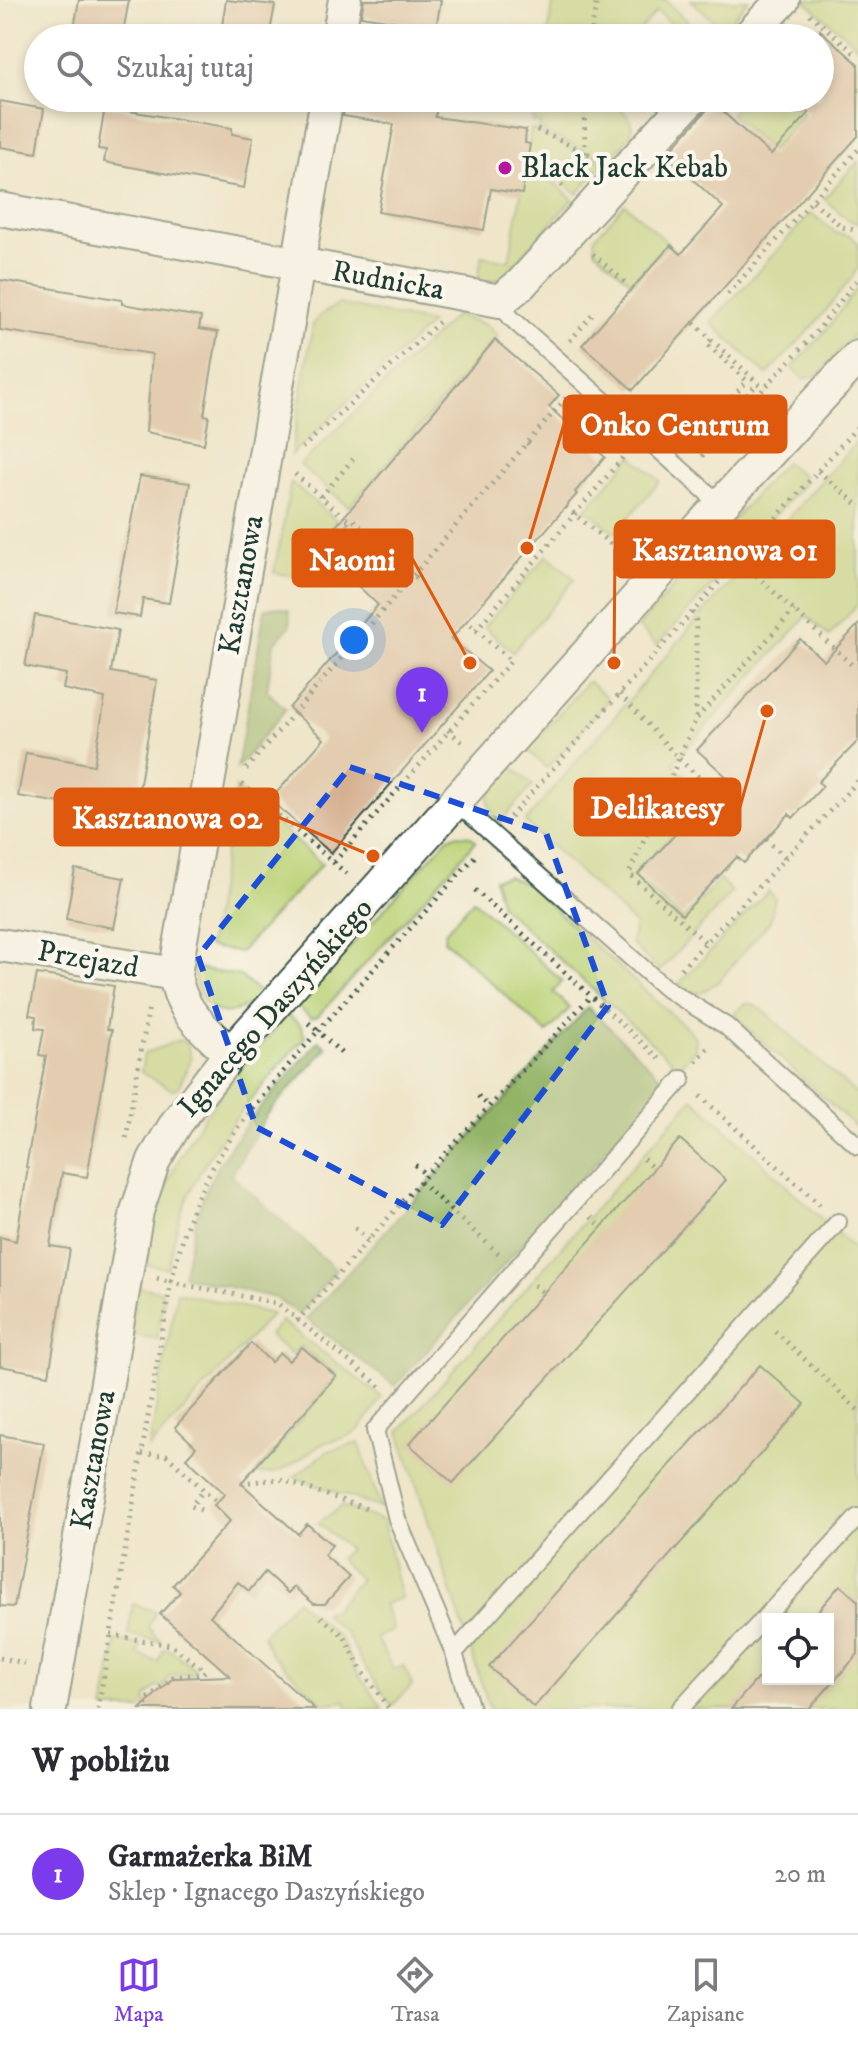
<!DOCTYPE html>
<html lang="pl">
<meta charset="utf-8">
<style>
body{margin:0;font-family:"IM FELL DW Pica",serif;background:#f2f2f3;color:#2b2b33}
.controls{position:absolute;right:24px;bottom:24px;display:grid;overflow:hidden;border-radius:0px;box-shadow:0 4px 12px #0003}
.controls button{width:72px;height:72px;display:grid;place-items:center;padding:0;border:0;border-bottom:2px solid #e1e1e2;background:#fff;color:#2b2b33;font:40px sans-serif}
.you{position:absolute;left:354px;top:640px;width:28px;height:28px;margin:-20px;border:6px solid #fff;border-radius:50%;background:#1a73e8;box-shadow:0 0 0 12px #1a73e833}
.badge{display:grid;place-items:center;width:52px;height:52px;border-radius:50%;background:#7c3aed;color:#fff;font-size:26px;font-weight:700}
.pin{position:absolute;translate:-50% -66px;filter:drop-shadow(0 2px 4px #0008)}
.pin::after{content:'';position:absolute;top:42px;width:28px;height:24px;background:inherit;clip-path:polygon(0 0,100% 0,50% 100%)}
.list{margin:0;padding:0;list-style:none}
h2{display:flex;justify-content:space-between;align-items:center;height:104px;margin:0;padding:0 32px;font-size:34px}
h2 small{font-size:26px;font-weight:400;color:#7c7c81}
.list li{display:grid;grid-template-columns:52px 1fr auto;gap:24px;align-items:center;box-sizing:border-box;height:120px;padding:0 32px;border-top:2px solid #e1e1e2}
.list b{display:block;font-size:30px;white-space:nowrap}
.list p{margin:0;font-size:26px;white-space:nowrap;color:#7c7c81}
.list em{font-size:26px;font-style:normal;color:#7c7c81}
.icon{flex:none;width:44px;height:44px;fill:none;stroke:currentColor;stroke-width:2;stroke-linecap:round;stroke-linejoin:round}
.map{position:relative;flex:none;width:858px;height:1709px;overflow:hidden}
.search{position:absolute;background:#fff;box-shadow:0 4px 12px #0003;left:24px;right:24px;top:24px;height:88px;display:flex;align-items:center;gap:20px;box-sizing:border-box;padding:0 28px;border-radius:44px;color:#7c7c81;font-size:30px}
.sheet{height:224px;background:#fff}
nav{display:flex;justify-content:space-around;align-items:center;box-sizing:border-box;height:112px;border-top:2px solid #e1e1e2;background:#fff;font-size:22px;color:#7c7c81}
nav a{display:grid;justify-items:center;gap:4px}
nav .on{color:#7c3aed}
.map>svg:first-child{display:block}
.green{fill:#bad175;stroke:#6c8754;stroke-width:2;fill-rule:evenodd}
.forest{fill:#93b366;stroke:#59784d;stroke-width:2}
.building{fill:#d4ae8e}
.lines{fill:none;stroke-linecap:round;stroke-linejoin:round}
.service-casing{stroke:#3e564a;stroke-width:20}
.minor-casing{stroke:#3e564a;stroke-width:36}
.path{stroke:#3e564a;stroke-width:5;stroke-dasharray:2 6;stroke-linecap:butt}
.service{stroke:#fff;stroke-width:16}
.minor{stroke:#fff;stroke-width:32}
.marked{fill:none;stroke:#1d4ed8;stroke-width:6;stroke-dasharray:16 10;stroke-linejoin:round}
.poi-dot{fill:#b5179e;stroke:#fbf7ec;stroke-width:3}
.labels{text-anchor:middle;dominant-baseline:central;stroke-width:8;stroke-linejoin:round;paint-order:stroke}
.poi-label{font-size:30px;fill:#1f3d34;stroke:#fbf7ec;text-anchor:start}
.street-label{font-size:30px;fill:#1f3d34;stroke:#fbf7ec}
.leader{fill:none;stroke:#de580e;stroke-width:3}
.callout-dot{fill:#de580e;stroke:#fbf7ec;stroke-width:3}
.callout{fill:#de580e;stroke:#de580e;stroke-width:3}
.callout-label{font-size:32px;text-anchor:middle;font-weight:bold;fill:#fff}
</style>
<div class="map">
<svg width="858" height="1709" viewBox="0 0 858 1709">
<rect width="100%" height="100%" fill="#fbf7ec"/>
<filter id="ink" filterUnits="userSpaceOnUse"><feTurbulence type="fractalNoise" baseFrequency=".0125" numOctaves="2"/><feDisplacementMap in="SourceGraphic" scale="16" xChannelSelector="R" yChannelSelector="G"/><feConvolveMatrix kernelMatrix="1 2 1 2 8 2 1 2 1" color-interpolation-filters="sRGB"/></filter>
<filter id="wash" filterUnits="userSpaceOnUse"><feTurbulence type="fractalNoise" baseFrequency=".006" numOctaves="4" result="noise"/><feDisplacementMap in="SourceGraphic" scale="32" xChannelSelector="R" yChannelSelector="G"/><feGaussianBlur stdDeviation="1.8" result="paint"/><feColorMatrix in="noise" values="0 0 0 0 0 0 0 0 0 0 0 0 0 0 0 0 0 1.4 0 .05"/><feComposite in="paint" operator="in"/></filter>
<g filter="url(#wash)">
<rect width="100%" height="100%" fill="#efe6ca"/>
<path class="green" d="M554,0H666L691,25L699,38H687L657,11L633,38H547Z
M691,0H749L723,29Z
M804,0H858V47Z
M537,98H610C644,129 635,131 607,161L539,129L540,123L532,122Z
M744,98H787L804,114L771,151L730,114Z
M531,129L604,163L577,194C562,180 547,168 526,164Z
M858,161V223L848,220L824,199Z
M525,172L551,180L573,199L503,277L488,284H477L482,256L509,261Z
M625,204L668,243L632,283L595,250L594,238Z
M811,213L836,233L850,236L858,242V268L851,279L814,325L767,375L711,323Z
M858,287V330L819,374L804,379L792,368L827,329Z
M339,304L431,323L291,455L313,325L319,316Z
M456,315L486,325L498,336L349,507L300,465Z
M858,440V604L829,636L807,616L673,763L706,800L634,875L683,919L720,880L732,892L660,971L631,944L635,924L525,822L696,621Z
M632,456L660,481L615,533L586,509Z
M785,462L804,476V483L743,551H739L720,534Z
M291,482L337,521L316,547L341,574L327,581L274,573Z
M713,542L732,559V564L657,645L638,627Z
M547,555L575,579L513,652L484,627Z
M588,681L607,697L605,704L547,768L527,750Z
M511,766L533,785L500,822C476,798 494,786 511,766Z
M236,788L322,864L240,952L208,947Z
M455,835L470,836L476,841L318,1016L311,1018L297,1006L447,839Z
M507,876L527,884L691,1032L696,1039L695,1049L680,1066L675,1064L501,906L494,879Z
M768,891L775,897L770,921L718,982L702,992L693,993L679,984Z
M473,900L562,981L553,992L570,1008L547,1033L444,940L445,932Z
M192,968L240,976L261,994C226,1027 200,1014 192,968Z
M745,1004H753L761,1009L858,1096V1129L738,1019L735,1013Z
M288,1015L301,1026L305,1037C258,1090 201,1151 179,1220C174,1235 172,1252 168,1268L142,1264C165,1154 216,1096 288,1015Z
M179,1040L187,1043L191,1059L178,1088L171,1089L141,1072L144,1054Z
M693,1098L858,1253V1709H490L399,1432ZM768,1619H828V1679H768Z
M138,1287L161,1291L164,1297L157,1339L129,1334Z
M177,1292L272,1314L149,1448Z
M281,1321L382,1397C374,1408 365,1425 355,1433C347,1439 333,1439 324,1443C304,1454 281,1479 256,1473L337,1375L301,1346L291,1355L269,1335Z
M359,1443L381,1508L294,1477L328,1451Z
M342,1506L383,1521L401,1598L384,1604L393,1630L376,1638L393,1669L404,1666L412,1685L392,1706L364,1666L346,1633L324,1615L325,1611L332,1612L360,1579L339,1559L349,1549L318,1523Z
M296,1600L341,1639L354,1668L383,1709H348L345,1701L324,1704L270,1653L263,1635Z
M133,1604L156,1612L148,1627L160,1641L128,1635Z
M116,1640L141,1645L137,1654L158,1662L164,1649L171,1650L195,1669L192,1673L170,1675L163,1686L156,1687L146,1698V1705L142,1709H104Z"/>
<path class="forest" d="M277,607L289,610L290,626L274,644L267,691L286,709L237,768L265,609Z
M588,1007L667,1083L395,1386L306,1319Z
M319,1041L327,1048L269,1112L231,1175L336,1270L299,1314L275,1298L183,1276C190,1245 196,1210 210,1181C236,1129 281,1085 319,1041Z"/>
<g id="blocks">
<path class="building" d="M79,0H129L122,38H97L73,34Z
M226,0L275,5L269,38H220Z
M364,0H441L436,28L361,16Z
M820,30L858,64V136L633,390L582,345L671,245L681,254L723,207L666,155L713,103L771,155L809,113L792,98H820Z
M346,98H429L427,106L437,108L435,117L526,130L525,143L530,144L522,194L491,189L484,230L378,212L394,124L343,116Z
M0,101L44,109L37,153L0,147Z
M105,107L232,128V134L253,138L244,188L104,162L106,150L98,149Z
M0,280L122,300V304L201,317L199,329L218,332L204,415L209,416L204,444L146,432L152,354L0,330Z
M495,340L559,395L549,407L605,457L575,492L577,494L451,639L489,671L331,853L270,800L324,739L289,708L378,605L318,547Z
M140,476L190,483L169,603L143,599L140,617L113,613Z
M35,615L118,630L111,672L157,680L134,820L90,812L91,808L18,796L26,753L94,765L105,698L63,689L66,674L25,666Z
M858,625V741L818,782L823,786L793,818L789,814L744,863L737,857L682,915L638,874L728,778L697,750L800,639L824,661Z
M75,869L124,878L114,928L66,919Z
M37,974L114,986L107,1029L112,1030L87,1177L62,1173L50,1246L70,1249L49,1375L0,1366V1237L16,1241L28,1168L26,1167L46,1056L39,1055L44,1029L35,1028L36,1016L29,1015Z
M680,1139L726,1180L453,1483L409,1444Z
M251,1343L271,1362L280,1353L289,1361L302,1347L336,1376L241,1483L298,1534L307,1524L332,1545L324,1555L349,1577L325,1604H314L294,1587L288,1593L265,1572L249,1591L238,1582L210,1616L315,1709H140L173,1678L230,1676L160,1614L180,1592L173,1585L230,1521L214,1505L225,1494L186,1458L196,1447L175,1427Z
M760,1365L805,1404L534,1707L489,1667Z
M0,1435L44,1443L14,1607L0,1606Z
M840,1585L858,1601V1654L809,1709H731L757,1679H828V1619H811Z"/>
</g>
</g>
<g filter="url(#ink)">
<use href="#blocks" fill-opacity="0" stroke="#3e564a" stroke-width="2"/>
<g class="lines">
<defs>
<path id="service" d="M500,301L511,318L721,505
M456,802L664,987L726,1026L858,1146
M454,1653L838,1222
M471,1709L454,1653L397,1519L375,1430L682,1079
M680,1709L858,1517"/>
<path id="minor" d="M338,38L345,0
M747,38L783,0
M0,209L500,301L521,284L692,98
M0,945L175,974
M230,1054C205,1029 180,1012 175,974L327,98
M50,1709L137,1211L154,1160L177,1122L230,1054L702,525L858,357"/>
</defs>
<use href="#service" class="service-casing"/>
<use href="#minor" class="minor-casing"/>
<path class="path" d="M810,14L853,52L858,53
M590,38L597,0
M537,130L595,157
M582,169L585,152L584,98
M533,171L546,174L567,189
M813,201L842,227L858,231
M593,254L628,285
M728,294L858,150
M694,323L764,389
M711,340L707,344L747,381L711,422L717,428L758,383
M570,341L595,311
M527,443L533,448
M302,448L439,322
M702,456L818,330L858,278
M818,471L858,505
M295,474L346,519C348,530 361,538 372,539L419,580
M321,497L353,459
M566,507L614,547
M346,519H352L369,534
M727,548L852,665
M692,612L696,621V719L629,874L705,942
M476,630L626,454
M620,694L678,758L720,797
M697,718L794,610
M448,730L463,743
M246,769L566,398
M242,784L347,874
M510,817L858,426
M766,839L786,858
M334,862L511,661L466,621
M475,890L663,1062
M681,969L858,781
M341,1053L318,1031L477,854
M696,1062L710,1045
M478,1096L489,1106
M700,1096L820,1205
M126,1138L149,1006
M643,1159L654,1169
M415,1165L426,1175
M420,1182L499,1254
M591,1217L602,1227
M355,1228L368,1240
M157,1278L171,1282C179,1252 186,1222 199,1194C227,1133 274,1082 318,1031L305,1020
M534,1285L544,1293
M297,1321L426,1175L590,997
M775,1331L858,1410
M142,1454L166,1455L217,1502
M241,1483L280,1479L370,1510
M201,1510L191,1506L204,1490
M321,1617L344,1636L361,1669L389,1709
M111,1635L171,1645L205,1671L202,1674L173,1677L147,1699L145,1709
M0,1658L25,1663
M98,1709L171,1282L277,1303L381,1387"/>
<use href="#service" class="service"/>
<use href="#minor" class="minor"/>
</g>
</g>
<path d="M0 0H858V1709H0ZM350,767L546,833L608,1006L442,1225L256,1127L198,956Z" fill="#efe6ca" fill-opacity=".55" fill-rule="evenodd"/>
<path class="marked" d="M350,767L546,833L608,1006L442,1225L256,1127L198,956Z"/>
<circle class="poi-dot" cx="505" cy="168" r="8"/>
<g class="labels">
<g class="poi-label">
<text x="521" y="168">Black Jack Kebab</text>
</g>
<g class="street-label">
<text transform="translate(388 281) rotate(10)">Rudnicka</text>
<text transform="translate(242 585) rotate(-80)">Kasztanowa</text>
<text transform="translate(88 960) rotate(10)">Przejazd</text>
<text transform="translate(276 1008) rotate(-49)">Ignacego Daszyńskiego</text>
<text transform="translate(94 1460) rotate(-80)">Kasztanowa</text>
</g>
</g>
<path class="leader" d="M527 548L564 424M614 663L615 549M470 663L412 558M767 711L740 807M373 856L278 817"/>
<g class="callout-dot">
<circle cx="527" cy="548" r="8"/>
<circle cx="614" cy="663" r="8"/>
<circle cx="470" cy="663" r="8"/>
<circle cx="767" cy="711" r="8"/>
<circle cx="373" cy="856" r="8"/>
</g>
<g class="callout">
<rect x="564" y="396" width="222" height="56" rx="8"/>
<rect x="615" y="521" width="219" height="56" rx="8"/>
<rect x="293" y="530" width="119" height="56" rx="8"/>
<rect x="575" y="779" width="165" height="56" rx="8"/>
<rect x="55" y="789" width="223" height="56" rx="8"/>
</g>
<g class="callout-label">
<text x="675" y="435">Onko Centrum</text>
<text x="725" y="560">Kasztanowa 01</text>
<text x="352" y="570">Naomi</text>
<text x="657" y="818">Delikatesy</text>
<text x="167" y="828">Kasztanowa 02</text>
</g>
</svg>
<div class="controls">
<button><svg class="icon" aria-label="locate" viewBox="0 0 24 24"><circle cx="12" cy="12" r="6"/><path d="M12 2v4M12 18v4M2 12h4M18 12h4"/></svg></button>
</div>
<div class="you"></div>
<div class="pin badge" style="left:422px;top:733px">1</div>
<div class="search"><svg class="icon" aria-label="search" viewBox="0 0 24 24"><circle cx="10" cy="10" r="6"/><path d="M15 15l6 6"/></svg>Szukaj tutaj</div>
</div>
<section class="sheet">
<h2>W pobliżu<small></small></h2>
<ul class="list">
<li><span class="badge">1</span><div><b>Garmażerka BiM</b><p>Sklep · Ignacego Daszyńskiego</p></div><em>20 m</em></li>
</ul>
</section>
<nav>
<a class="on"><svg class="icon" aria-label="map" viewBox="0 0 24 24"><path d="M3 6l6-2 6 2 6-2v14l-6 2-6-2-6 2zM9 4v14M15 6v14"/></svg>Mapa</a>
<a><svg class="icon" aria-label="directions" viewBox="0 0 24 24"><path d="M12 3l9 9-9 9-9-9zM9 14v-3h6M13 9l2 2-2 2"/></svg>Trasa</a>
<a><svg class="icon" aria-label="saved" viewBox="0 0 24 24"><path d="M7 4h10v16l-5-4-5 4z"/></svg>Zapisane</a>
</nav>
